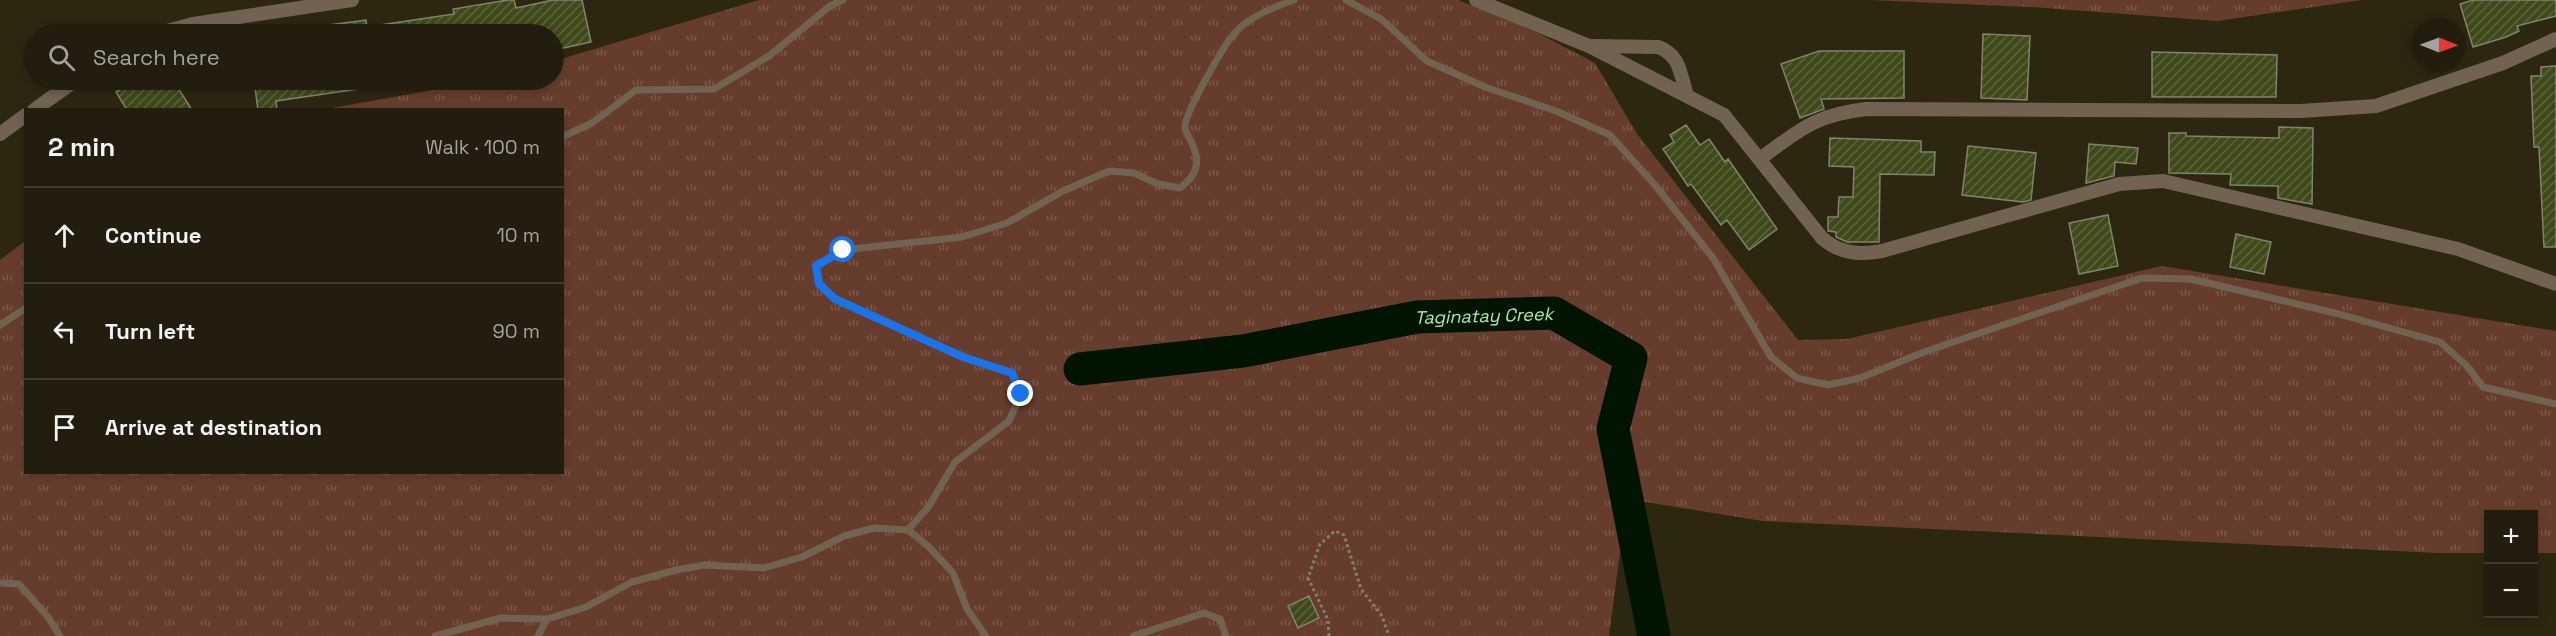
<!DOCTYPE html>
<meta charset="utf-8">
<style>
body{margin:0;font-family:"Space Grotesk",sans-serif;background:#2e2a1c;color:#f1f3f6}
.controls{position:absolute;right:18px;bottom:18px;display:grid;overflow:hidden;border-radius:0px;box-shadow:0 3px 9px #0003}
.controls button{width:54px;height:54px;display:grid;place-items:center;padding:0;border:0;border-bottom:2px solid #3f3b2e;background:#221d0e;color:#f1f3f6;font:30px sans-serif}
.compass{position:absolute;left:2412px;top:18px;width:54px;height:54px;border-radius:50%;background:#221d0e;box-shadow:0 3px 9px #0003;rotate:91deg}
.stop{position:absolute;width:18px;height:18px;margin:-14px;border:4px solid #1a73e8;border-radius:50%;background:#fff}
.stop.end{background:#1a73e8;border-color:#fff;box-shadow:0 2px 6px #0008}
.list{margin:0;padding:0;list-style:none}
h2{display:flex;justify-content:space-between;align-items:center;height:78px;margin:0;padding:0 24px;font-size:26px}
h2 small{font-size:20px;font-weight:400;color:#a2a29e}
.list li{display:grid;grid-template-columns:39px 1fr auto;gap:18px;align-items:center;box-sizing:border-box;height:96px;padding:0 24px;border-top:2px solid #3f3b2e}
.list b{display:block;font-size:22px;white-space:nowrap}
.list em{font-size:20px;font-style:normal;color:#a2a29e}
.icon{flex:none;width:33px;height:33px;fill:none;stroke:currentColor;stroke-width:2;stroke-linecap:round;stroke-linejoin:round}
.map{position:relative;flex:none;width:2556px;height:636px;overflow:hidden}
.search{position:absolute;background:#221d0e;box-shadow:0 3px 9px #0003;left:24px;top:24px;width:540px;height:66px;display:flex;align-items:center;gap:15px;box-sizing:border-box;padding:0 21px;border-radius:33px;color:#a2a29e;font-size:22px}
.panel{position:absolute;background:#221d0e;box-shadow:0 3px 9px #0003;left:24px;top:108px;width:540px;height:366px;border-radius:0px}
.map>svg:first-child{display:block}
.grass{fill:url(#grass-tufts)}
.lines{fill:none;stroke-linecap:round;stroke-linejoin:round}
.river{stroke:#001401;stroke-width:33}
.building{fill:url(#building-hatch);stroke:#7f856d;stroke-width:1.5}
.path{stroke:#837e6d;stroke-width:3;stroke-dasharray:3 3;stroke-linecap:butt}
.lane{stroke:#726252;stroke-width:7}
.street{stroke:#726252;stroke-width:14}
.route{stroke:#1a73e8;stroke-width:8}
.labels{text-anchor:middle;dominant-baseline:central;stroke-width:6;stroke-linejoin:round;paint-order:stroke}
.water-label{font-size:18px;font-style:italic;fill:#ade8ae;stroke:#241d09}
</style>
<div class="map">
<svg width="2556" height="636" viewBox="0 0 2556 636">
<defs>
<pattern id="grass-tufts" width="24" height="20" patternUnits="userSpaceOnUse" patternTransform="scale(1.5)"><rect width="24" height="20" fill="#663d2d"/><path d="M3 7l-1-3M5 7V3M7 7l1-3M15 17l-1-3M17 17v-4M19 17l1-3" fill="none" stroke="#7c594b"/></pattern>
<pattern id="building-hatch" width="6" height="6" patternUnits="userSpaceOnUse" patternTransform="scale(1.5)"><rect width="6" height="6" fill="#40491a"/><path d="M-1 1l2-2M0 6l6-6M5 7l2-2" fill="none" stroke="#5c633b"/></pattern>
</defs>
<rect width="100%" height="100%" fill="#2d2712"/>
<path class="grass" d="M759,0H1458L1538,33L1595,63L1637,134L1798,340L1847,339L2162,266L2556,331V553H2534V514H2488V553H2438L1763,521L1627,499L1609,636H0V260L25,241L26,472H562V110L326,109L490,80H554V61Z
M1870,0H2362L2217,21L2031,7Z"/>
<g class="lines">
<path class="river" id="s1" d="M1080,369L1243,351L1417,317L1554,313L1631,358L1613,429L1654,636"/>
</g>
<path class="building" d="M508,0H514L516,8L553,0H582L591,42L554,50V34H375L374,26L454,14L453,9Z
M2473,0H2556V16L2517,26L2519,31L2506,37L2473,47L2460,4Z
M366,20L368,34H323L322,26Z
M1983,34L2030,36L2027,100L1981,98Z
M1819,51H1904V98L1821,99L1824,109L1800,118L1781,64Z
M2152,52L2277,55L2276,97H2152Z
M2556,66V247H2544L2539,147H2534L2531,76H2541V67Z
M136,80H173L192,110H127L116,92Z
M254,80H364L365,88L276,101L277,110H258Z
M1686,125L1700,145L1709,139L1725,162L1728,159L1777,229L1749,250L1727,220L1721,225L1691,184L1688,186L1663,149L1674,142L1670,135Z
M2279,127L2313,128L2312,204L2278,198V186L2230,185L2231,174L2169,173V133H2186V136L2279,138Z
M1830,138L1921,141V152H1935L1934,175L1880,174L1879,242H1847L1836,237V232L1828,231V217H1838L1839,197H1853L1854,167L1829,166Z
M2089,144L2138,148L2136,164L2115,162L2114,176L2086,183Z
M1968,146L2036,153L2031,200L2023,202L1962,195Z
M2108,215L2118,266L2079,274L2069,223Z
M2236,234L2271,242L2264,274L2230,267Z
M1309,596L1319,618L1298,628L1288,606Z"/>
<g class="lines">
<path class="path" d="M1329,636L1328,620L1308,578L1320,544L1335,531L1344,535L1361,589L1382,616L1389,636"/>
<path class="lane" d="M1346,0L1381,19L1427,61L1485,87L1556,111L1610,135L1655,185L1713,258L1771,357L1797,378L1828,385L1860,378L1924,352L2142,278L2191,279L2335,313L2440,342L2466,365L2483,387L2556,404
M562,137L592,123L636,90L714,89L769,56L830,6L843,0
M0,325L26,308
M908,530L929,506L955,462L1009,421L1021,394L1012,373L963,357L835,299L819,284L816,266L843,250L962,237L1007,223L1063,191L1109,171L1134,173L1158,184L1180,188C1198,175 1201,161 1191,141C1189,137 1185,132 1185,128C1183,116 1224,45 1234,34C1248,17 1274,7 1294,0
M0,583L19,584L48,617L60,636
M435,636L501,618L547,619L586,607L632,582L676,570L705,565L764,568L802,557L844,536L874,528L908,530L928,546L953,573L967,609L986,636
M538,636L547,619
M1133,636L1204,613L1220,619L1226,636"/>
<path class="street" d="M1476,0L1589,46L1724,115L1822,238C1840,254 1860,255 1882,251L2119,184L2163,181L2458,249L2556,284
M156,34L193,24L352,0
M1592,46L1658,47C1680,54 1681,76 1687,96
M34,110L76,80
M0,134L26,115
M1761,158C1801,129 1815,115 1866,109L2301,111L2376,106L2503,63L2556,39"/>
</g>
<g class="lines">
<path class="route" d="M843,250L816,266L819,284L835,299L963,357L1012,373L1021,394"/>
</g>
<g class="labels">
<g class="water-label">
<text stroke="none"><textPath href="#s1" startOffset="408">Taginatay Creek</textPath></text>
</g>
</g>
</svg>
<div class="controls">
<button>+</button>
<button>−</button>
</div>
<svg class="compass" viewBox="-18 -18 36 36"><path d="M0-13l5 13h-10z" fill="#e53935"/><path d="M0 13l5-13h-10z" fill="#a2a29e"/></svg>
<div class="stop" style="left:843px;top:250px"></div>
<div class="stop end" style="left:1021px;top:394px"></div>
<div class="search"><svg class="icon" aria-label="search" viewBox="0 0 24 24"><circle cx="10" cy="10" r="6"/><path d="M15 15l6 6"/></svg>Search here</div>
<section class="panel">
<h2>2 min<small>Walk · 100 m</small></h2>
<ul class="list">
<li><svg class="icon" aria-label="ahead" viewBox="0 0 24 24"><path d="M12 20V5M6 11l6-6 6 6"/></svg><div><b>Continue</b></div><em>10 m</em></li>
<li><svg class="icon" aria-label="left" viewBox="0 0 24 24"><path d="M17 20v-9H6M10 6l-5 5 5 5"/></svg><div><b>Turn left</b></div><em>90 m</em></li>
<li><svg class="icon" aria-label="arrive" viewBox="0 0 24 24"><path d="M6 21V4h12l-3 4 3 4H6"/></svg><div><b>Arrive at destination</b></div></li>
</ul>
</section>
</div>
